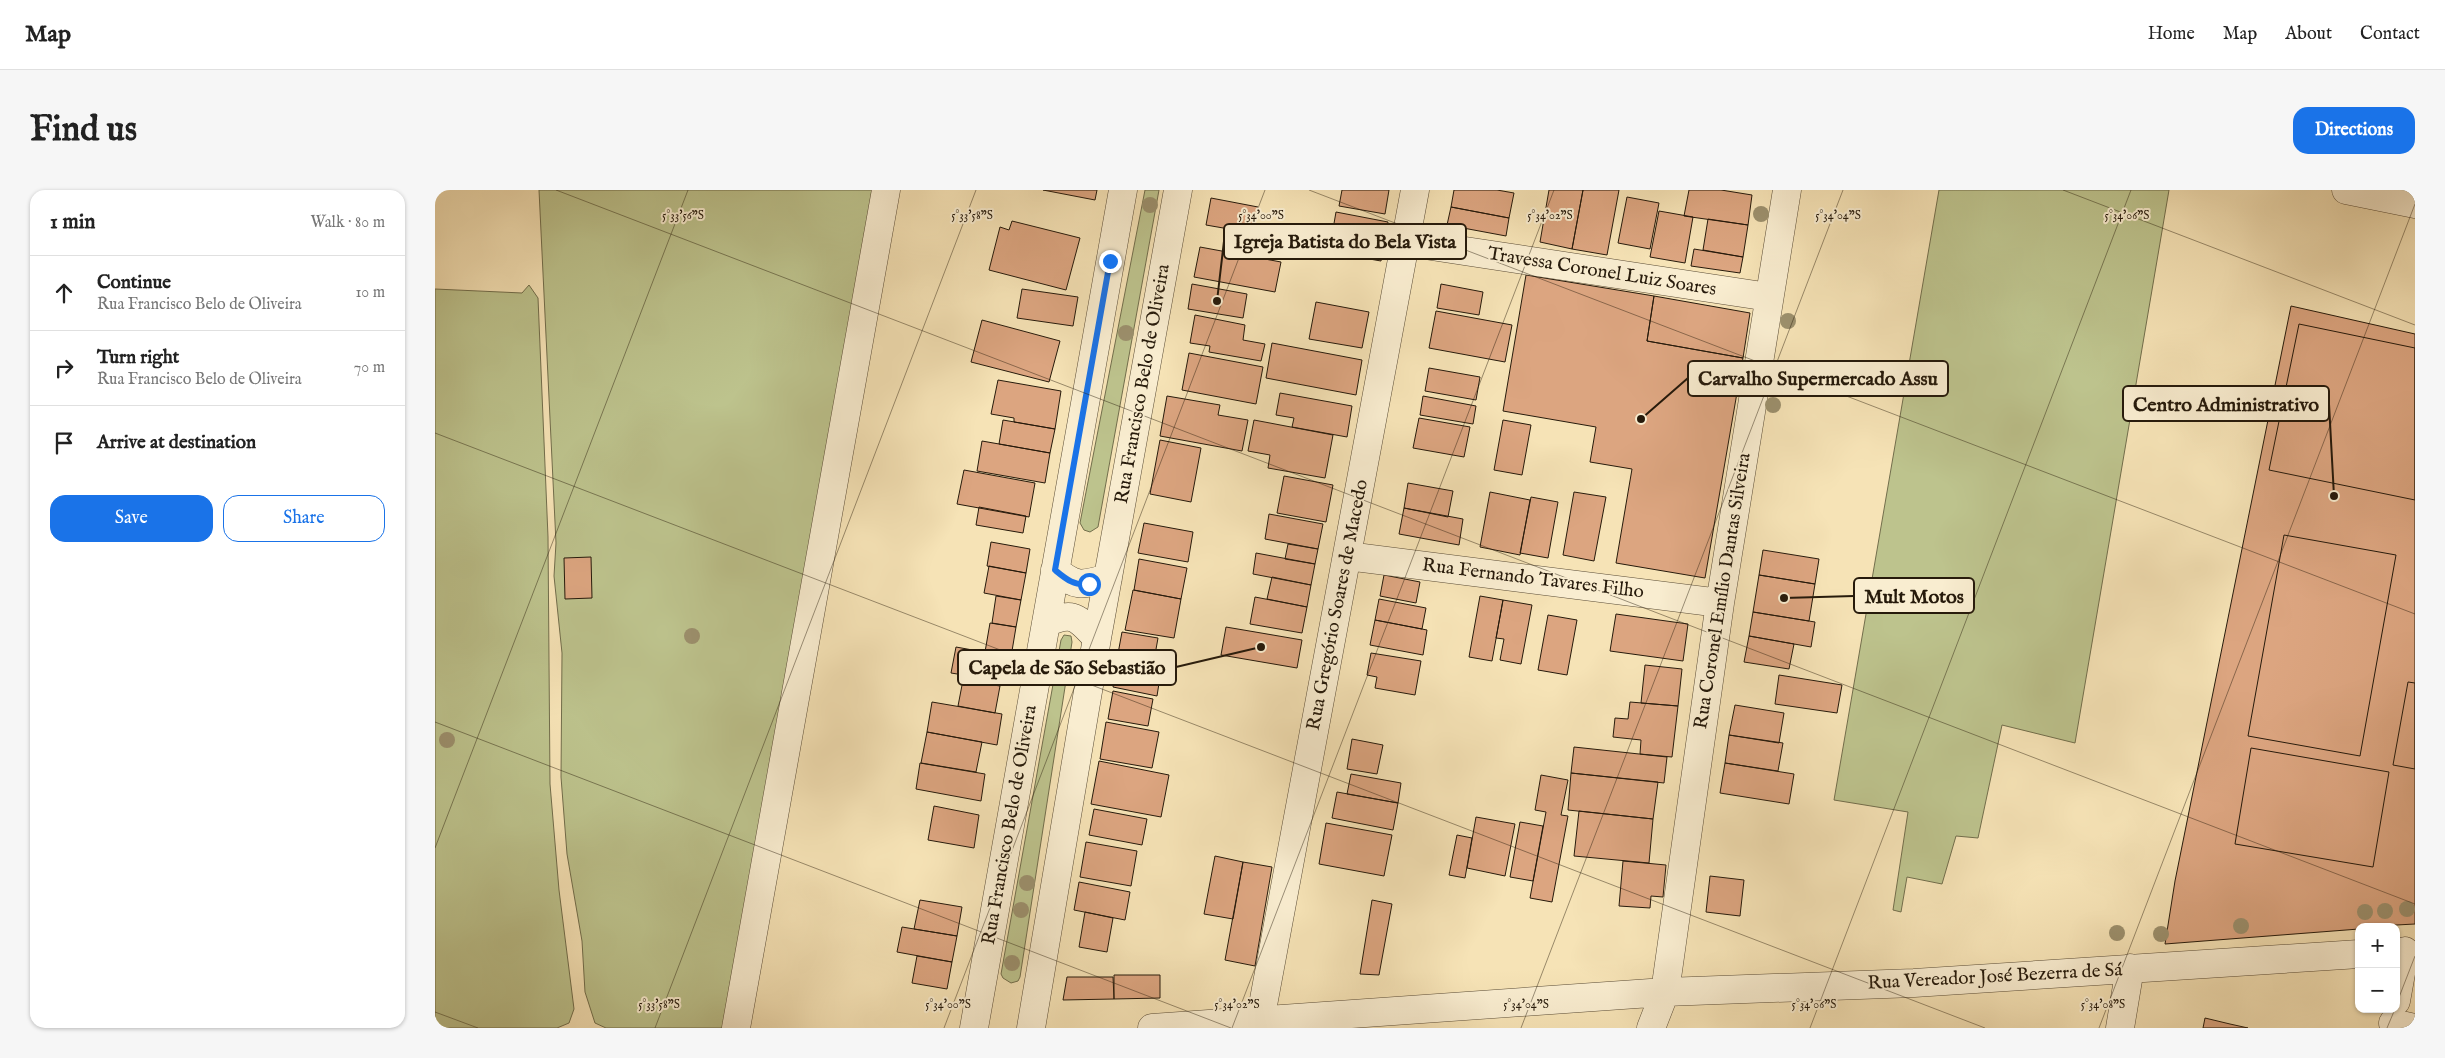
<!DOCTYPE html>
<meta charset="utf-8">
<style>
body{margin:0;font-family:"IM FELL English",serif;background:#f6f6f6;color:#222}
.controls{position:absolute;right:15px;bottom:15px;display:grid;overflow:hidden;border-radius:10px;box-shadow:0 1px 4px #0004}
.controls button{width:45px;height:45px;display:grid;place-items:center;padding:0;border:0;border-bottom:1px solid #e0e0e0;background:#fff;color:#222;font:25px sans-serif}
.stop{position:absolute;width:15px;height:15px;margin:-11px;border:4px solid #1a73e8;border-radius:50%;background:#fff}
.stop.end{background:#1a73e8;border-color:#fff;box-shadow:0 1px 5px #0008}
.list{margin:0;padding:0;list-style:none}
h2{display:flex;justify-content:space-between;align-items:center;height:65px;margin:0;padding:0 20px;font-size:21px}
h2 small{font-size:16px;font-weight:400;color:#767676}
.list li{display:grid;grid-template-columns:32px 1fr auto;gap:15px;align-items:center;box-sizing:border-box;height:75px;padding:0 20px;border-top:1px solid #e0e0e0}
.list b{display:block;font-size:19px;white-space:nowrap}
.list p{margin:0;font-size:16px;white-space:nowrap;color:#767676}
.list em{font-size:16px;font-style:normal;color:#767676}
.actions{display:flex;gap:10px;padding:15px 20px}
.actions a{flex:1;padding:11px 0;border:1px solid #1a73e8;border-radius:15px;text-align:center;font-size:18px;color:#1a73e8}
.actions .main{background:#1a73e8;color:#fff}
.icon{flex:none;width:28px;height:28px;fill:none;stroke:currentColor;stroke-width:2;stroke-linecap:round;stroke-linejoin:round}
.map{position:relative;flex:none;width:1980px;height:838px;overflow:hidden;border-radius:15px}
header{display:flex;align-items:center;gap:30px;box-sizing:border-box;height:70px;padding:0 25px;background:#fff;border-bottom:1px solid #e0e0e0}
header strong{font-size:24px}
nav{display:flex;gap:28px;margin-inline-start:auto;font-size:18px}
.intro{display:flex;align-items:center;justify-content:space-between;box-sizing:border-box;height:120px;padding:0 30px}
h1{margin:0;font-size:35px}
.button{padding:12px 22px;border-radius:15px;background:#1a73e8;color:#fff;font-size:18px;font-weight:700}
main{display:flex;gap:30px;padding:0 30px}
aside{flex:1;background:#fff;border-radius:15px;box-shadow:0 1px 4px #0004}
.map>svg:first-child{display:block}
.green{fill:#bdc38d;stroke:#726e4c}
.building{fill:#dca580;stroke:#261a0b}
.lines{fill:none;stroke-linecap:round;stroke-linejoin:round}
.minor-casing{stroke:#5a4c36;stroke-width:29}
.minor{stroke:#f9edd0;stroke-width:28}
.tree{fill:#9c906d}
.route{stroke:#1a73e8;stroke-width:6}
.ticks{fill:none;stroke:#261a0b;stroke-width:1;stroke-opacity:0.45}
.labels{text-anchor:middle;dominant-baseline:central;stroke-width:4;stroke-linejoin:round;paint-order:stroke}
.street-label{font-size:19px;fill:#261a0b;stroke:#f9edd0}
.ticks-label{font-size:12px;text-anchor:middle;fill:#261a0b;stroke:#f9edd0;stroke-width:4;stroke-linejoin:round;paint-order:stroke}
.leader{fill:none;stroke:#261a0b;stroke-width:2}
.callout-dot{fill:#261a0b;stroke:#f9edd0;stroke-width:2}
.callout{fill:#f9edd0;stroke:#261a0b;stroke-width:2}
.callout-label{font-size:20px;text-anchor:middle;font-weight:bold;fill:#261a0b}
</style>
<header>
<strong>Map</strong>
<nav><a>Home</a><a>Map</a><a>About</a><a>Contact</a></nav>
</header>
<div class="intro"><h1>Find us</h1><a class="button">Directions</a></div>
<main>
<aside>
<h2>1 min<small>Walk · 80 m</small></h2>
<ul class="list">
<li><svg class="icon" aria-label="ahead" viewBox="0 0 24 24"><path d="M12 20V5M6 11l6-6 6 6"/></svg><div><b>Continue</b><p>Rua Francisco Belo de Oliveira</p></div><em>10 m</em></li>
<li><svg class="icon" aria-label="right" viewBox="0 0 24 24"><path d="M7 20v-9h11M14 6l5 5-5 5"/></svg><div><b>Turn right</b><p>Rua Francisco Belo de Oliveira</p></div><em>70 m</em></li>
<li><svg class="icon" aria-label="arrive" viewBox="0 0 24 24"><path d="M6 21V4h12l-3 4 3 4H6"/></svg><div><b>Arrive at destination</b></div></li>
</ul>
<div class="actions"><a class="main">Save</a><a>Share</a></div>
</aside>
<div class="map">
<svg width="1980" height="838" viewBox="0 0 1980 838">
<rect width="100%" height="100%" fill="#f6e3b6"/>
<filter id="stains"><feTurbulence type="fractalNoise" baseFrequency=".004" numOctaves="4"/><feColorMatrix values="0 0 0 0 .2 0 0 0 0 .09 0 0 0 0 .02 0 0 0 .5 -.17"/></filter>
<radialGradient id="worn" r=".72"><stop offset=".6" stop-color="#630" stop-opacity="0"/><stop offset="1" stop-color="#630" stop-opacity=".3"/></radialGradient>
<path class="green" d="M104,0H442L308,838H171L160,833L150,802L147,751L132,664L126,587L127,463L119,386L121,353Z
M710,0H724L663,337L655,342L649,340L645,333Z
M1504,0H1734L1640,553L1567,535L1543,648L1521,646L1507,694L1472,687L1466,722L1458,720L1473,622L1399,610Z
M94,95L103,108L113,347L115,594L124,700L139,819L134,833L122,838H0V99L87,103Z
M629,445L636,446L637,452L585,787L583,791L576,793L568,788L566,784L626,450Z"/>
<path class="building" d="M608,0H662L660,10Z
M907,0H954L950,24L904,16Z
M1019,0H1062L1079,3L1074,28L1016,17Z
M1114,0H1148L1137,59L1105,52Z
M1148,0H1184L1172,65L1137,59Z
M1254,0H1286L1317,5L1313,35L1249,26Z
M1192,7L1224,13L1215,59L1183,53Z
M776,8L823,17L817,43L771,35Z
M1016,17L1074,28L1071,46L1012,35Z
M1224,21L1258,27L1250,73L1215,67Z
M901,22L953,32L946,71L894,62Z
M1273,29L1313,35L1308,67L1268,60Z
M577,31L645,48L631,100L554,80L565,37L574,40Z
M765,57L846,72L840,102L759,87Z
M1259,59L1308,67L1305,83L1256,76Z
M1091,85L1219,106L1212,151L1308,168L1270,388L1181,373L1197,279L1155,272L1161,237L1068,221Z
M757,94L812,104L808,128L753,119Z
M1006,94L1048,102L1044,125L1002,118Z
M587,99L643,107L638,136L582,128Z
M1219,106L1315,123L1308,168L1212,151Z
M881,112L934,122L927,158L874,149Z
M1856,116L1980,144V734L1924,737V739L1730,754L1740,691Z
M1001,121L1077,135L1070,172L994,158Z
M760,125L810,135L808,150L830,154L826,171L774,162L775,156L755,153Z
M547,130L625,151L614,192L536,172Z
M1864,134L1980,158V310L1834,280Z
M837,153L927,170L921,205L831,188Z
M754,163L828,177L821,214L747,200Z
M994,178L1045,187L1041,210L990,201Z
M563,190L626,201L620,239L579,232V228L556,224Z
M845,203L917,216L912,247L857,237L859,228L841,225Z
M732,206L785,215L783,225L813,230L807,261L725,246Z
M988,206L1041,216L1038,234L985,225Z
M984,228L1035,237L1029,267L978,258Z
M568,230L620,239L615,263L564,254Z
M819,230L898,245L890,288L833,278L835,265L813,261Z
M1068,230L1096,235L1087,285L1059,280Z
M725,250L766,258L756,312L715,304Z
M547,251L615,263L610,293L542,281Z
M529,280L600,293L594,327L522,314Z
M849,286L898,295L891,332L842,323Z
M973,293L1018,301L1013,327L969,318Z
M1055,302L1095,310L1085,365L1045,357Z
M1139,302L1171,307L1159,371L1128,365Z
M1096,307L1123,312L1113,368L1085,363Z
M544,317L591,326L588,343L541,335Z
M969,318L1028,329L1024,355L964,344Z
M834,324L888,334L883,359L830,349Z
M709,333L758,342L753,372L703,363Z
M1849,345L1961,365L1925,566L1813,546Z
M556,352L595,359L591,383L552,376Z
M853,354L883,359L880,374L850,369Z
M1328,360L1384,369L1380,394L1324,385Z
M821,363L880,374L876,395L818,384Z
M156,367L157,408L130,409L129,368Z
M704,369L752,378L746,409L699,400Z
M554,376L591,383L586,410L549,403Z
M949,385L985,392L981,413L945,406Z
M1324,385L1380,394L1374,431L1318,422Z
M837,387L876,395L872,417L832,409Z
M698,400L746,409L739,448L690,440Z
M561,406L586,410L581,437L557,433Z
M1045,406L1068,410L1057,471L1034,467Z
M820,407L872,417L867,443L815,434Z
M944,409L991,418L987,439L940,430Z
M1068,410L1097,415L1086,474L1065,470L1069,449L1061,448Z
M1318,422L1380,432L1376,457L1314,446Z
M1181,424L1253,434L1248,471L1175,461Z
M1113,425L1142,430L1132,485L1103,480Z
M940,430L992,440L988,465L935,455Z
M555,433L581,437L576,467L550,462Z
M791,437L867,450L862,478L786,465Z
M687,442L723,448L718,476L682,469Z
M1314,446L1359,454L1354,479L1309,472Z
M521,457L576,467L572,492L516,483Z
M936,463L986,471L980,505L940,498L942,487L932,485Z
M1210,475L1247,479L1243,516L1206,513Z
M681,479L725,487L722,506L678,497Z
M1344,485L1407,495L1402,523L1340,514Z
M528,490L565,496L560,523L523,516Z
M1973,492L1980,493V579L1958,575Z
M678,501L718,509L713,536L673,529Z
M497,512L567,524L562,555L492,542Z
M1195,512L1243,516L1237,567L1205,564L1206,550L1178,547L1180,528L1193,529Z
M1300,515L1349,523L1344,553L1294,545Z
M671,532L724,542L717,578L665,569Z
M492,542L547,552L541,582L486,573Z
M1294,545L1348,553L1343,581L1290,573Z
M917,549L948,555L942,584L912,579Z
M1139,557L1232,567L1229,593L1136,583Z
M1816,558L1954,582L1938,677L1800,654Z
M664,571L734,585L726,627L656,614Z
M485,573L550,584L546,611L481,599Z
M1290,573L1359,584L1354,614L1285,603Z
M1136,583L1223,592L1218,629L1133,620Z
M916,584L966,593L963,613L912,604Z
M1106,585L1133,590L1126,625L1133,626L1117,712L1095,708L1111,622L1100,620Z
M902,602L963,613L958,640L897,628Z
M499,616L544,625L539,658L493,650Z
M659,619L712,629L707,655L654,645Z
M1144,621L1218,629L1214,673L1139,666Z
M1041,627L1080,634L1070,686L1032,678Z
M1085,632L1108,636L1098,691L1075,687Z
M891,633L957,645L949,686L884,674Z
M1022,645L1037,648L1030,688L1014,685Z
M651,652L702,661L696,696L645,687Z
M780,666L808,672L798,729L769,724Z
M1188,671L1231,675L1228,707L1216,706L1215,718L1184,716Z
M808,672L837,677L820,776L790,770Z
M1275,686L1309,690L1305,726L1271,722Z
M644,692L695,702L690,730L639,720Z
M485,710L527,717L522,746L479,739Z
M937,710L957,714L944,785L925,784Z
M650,722L678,728L672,762L644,757Z
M467,737L522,746L517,772L462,762Z
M482,766L517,772L512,799L477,793Z
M679,785H725V808L679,809Z
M632,787H678L679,809L628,810Z
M1770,828L1795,834L1813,838H1768Z"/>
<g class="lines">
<defs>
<path id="minor" d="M1911,0L1980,14
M970,52L1334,107
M912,366L1285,413
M620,380C641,398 648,395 673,388
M611,433C640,420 643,429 662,448
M1961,811L1970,761
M825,831L980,0
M1958,833L1979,838
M301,838L451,0
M539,838L688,0
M596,838L662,448L743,0
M717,838L1230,802L1479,793L1924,764
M1216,838L1230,802L1285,413L1352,0
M1685,838L1695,778"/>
</defs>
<use href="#minor" class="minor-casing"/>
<use href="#minor" class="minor"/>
</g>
<g class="tree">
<circle cx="715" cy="15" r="8"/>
<circle cx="1326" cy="24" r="8"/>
<circle cx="1353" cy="131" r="8"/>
<circle cx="691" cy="143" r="8"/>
<circle cx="1338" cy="215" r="8"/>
<circle cx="257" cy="446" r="8"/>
<circle cx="12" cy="550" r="8"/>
<circle cx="592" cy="693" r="8"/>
<circle cx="1972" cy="719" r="8"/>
<circle cx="586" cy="720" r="8"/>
<circle cx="1950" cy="721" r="8"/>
<circle cx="1930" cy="722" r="8"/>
<circle cx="1806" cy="736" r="8"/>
<circle cx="1682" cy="743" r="8"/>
<circle cx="1726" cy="744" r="8"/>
<circle cx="577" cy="773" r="8"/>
</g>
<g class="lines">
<path class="route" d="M654,394C639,396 631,389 620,380L675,71"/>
</g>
<path class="ticks" d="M121,0L1980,714M874,0L1980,424M1628,0L1980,135M0,243L1550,838M0,532L796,838M0,658L253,0M1961,815L1980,766M0,822L43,838M220,838L541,0M509,838L830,0M797,838L1119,0M1086,838L1408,0M1375,838L1696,0M1664,838L1980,14M1952,838L1960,819"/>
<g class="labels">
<g class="street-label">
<text transform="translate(1167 82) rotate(9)">Travessa Coronel Luiz Soares</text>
<text transform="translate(708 194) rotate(-80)">Rua Francisco Belo de Oliveira</text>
<text transform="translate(1098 389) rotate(7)">Rua Fernando Tavares Filho</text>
<text transform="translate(1288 401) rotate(-81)">Rua Coronel Emílio Dantas Silveira</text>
<text transform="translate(903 415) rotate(-79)">Rua Gregório Soares de Macedo</text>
<text transform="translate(575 635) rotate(-80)">Rua Francisco Belo de Oliveira</text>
<text transform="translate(1560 787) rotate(-3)">Rua Vereador José Bezerra de Sá</text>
</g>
</g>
<g class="ticks-label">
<text x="248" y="29">5°33'56"S</text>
<text x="537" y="29">5°33'58"S</text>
<text x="826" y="29">5°34'00"S</text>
<text x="1115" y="29">5°34'02"S</text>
<text x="1403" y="29">5°34'04"S</text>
<text x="1692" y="29">5°34'06"S</text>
<text x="224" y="818">5°33'58"S</text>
<text x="513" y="818">5°34'00"S</text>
<text x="802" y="818">5°34'02"S</text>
<text x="1091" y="818">5°34'04"S</text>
<text x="1379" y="818">5°34'06"S</text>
<text x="1668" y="818">5°34'08"S</text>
</g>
<path class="leader" d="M782 111L789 51M1206 229L1253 188M1899 306L1894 214M1349 408L1419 406M826 457L741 477"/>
<g class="callout-dot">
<circle cx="782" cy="111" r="5"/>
<circle cx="1206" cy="229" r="5"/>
<circle cx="1899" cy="306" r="5"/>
<circle cx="1349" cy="408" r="5"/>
<circle cx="826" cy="457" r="5"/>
</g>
<g class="callout">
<rect x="789" y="34" width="242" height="35" rx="5"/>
<rect x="1253" y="171" width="260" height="35" rx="5"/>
<rect x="1688" y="196" width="206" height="35" rx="5"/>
<rect x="1419" y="388" width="120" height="35" rx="5"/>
<rect x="523" y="460" width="218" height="35" rx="5"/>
</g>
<g class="callout-label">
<text x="910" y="58">Igreja Batista do Bela Vista</text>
<text x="1383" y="195">Carvalho Supermercado Assu</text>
<text x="1791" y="221">Centro Administrativo</text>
<text x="1479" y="413">Mult Motos</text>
<text x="632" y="484">Capela de São Sebastião</text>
</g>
<rect width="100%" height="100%" filter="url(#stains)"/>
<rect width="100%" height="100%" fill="url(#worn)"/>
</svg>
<div class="controls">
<button>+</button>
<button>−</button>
</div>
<div class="stop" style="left:654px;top:394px"></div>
<div class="stop end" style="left:675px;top:71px"></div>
</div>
</main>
